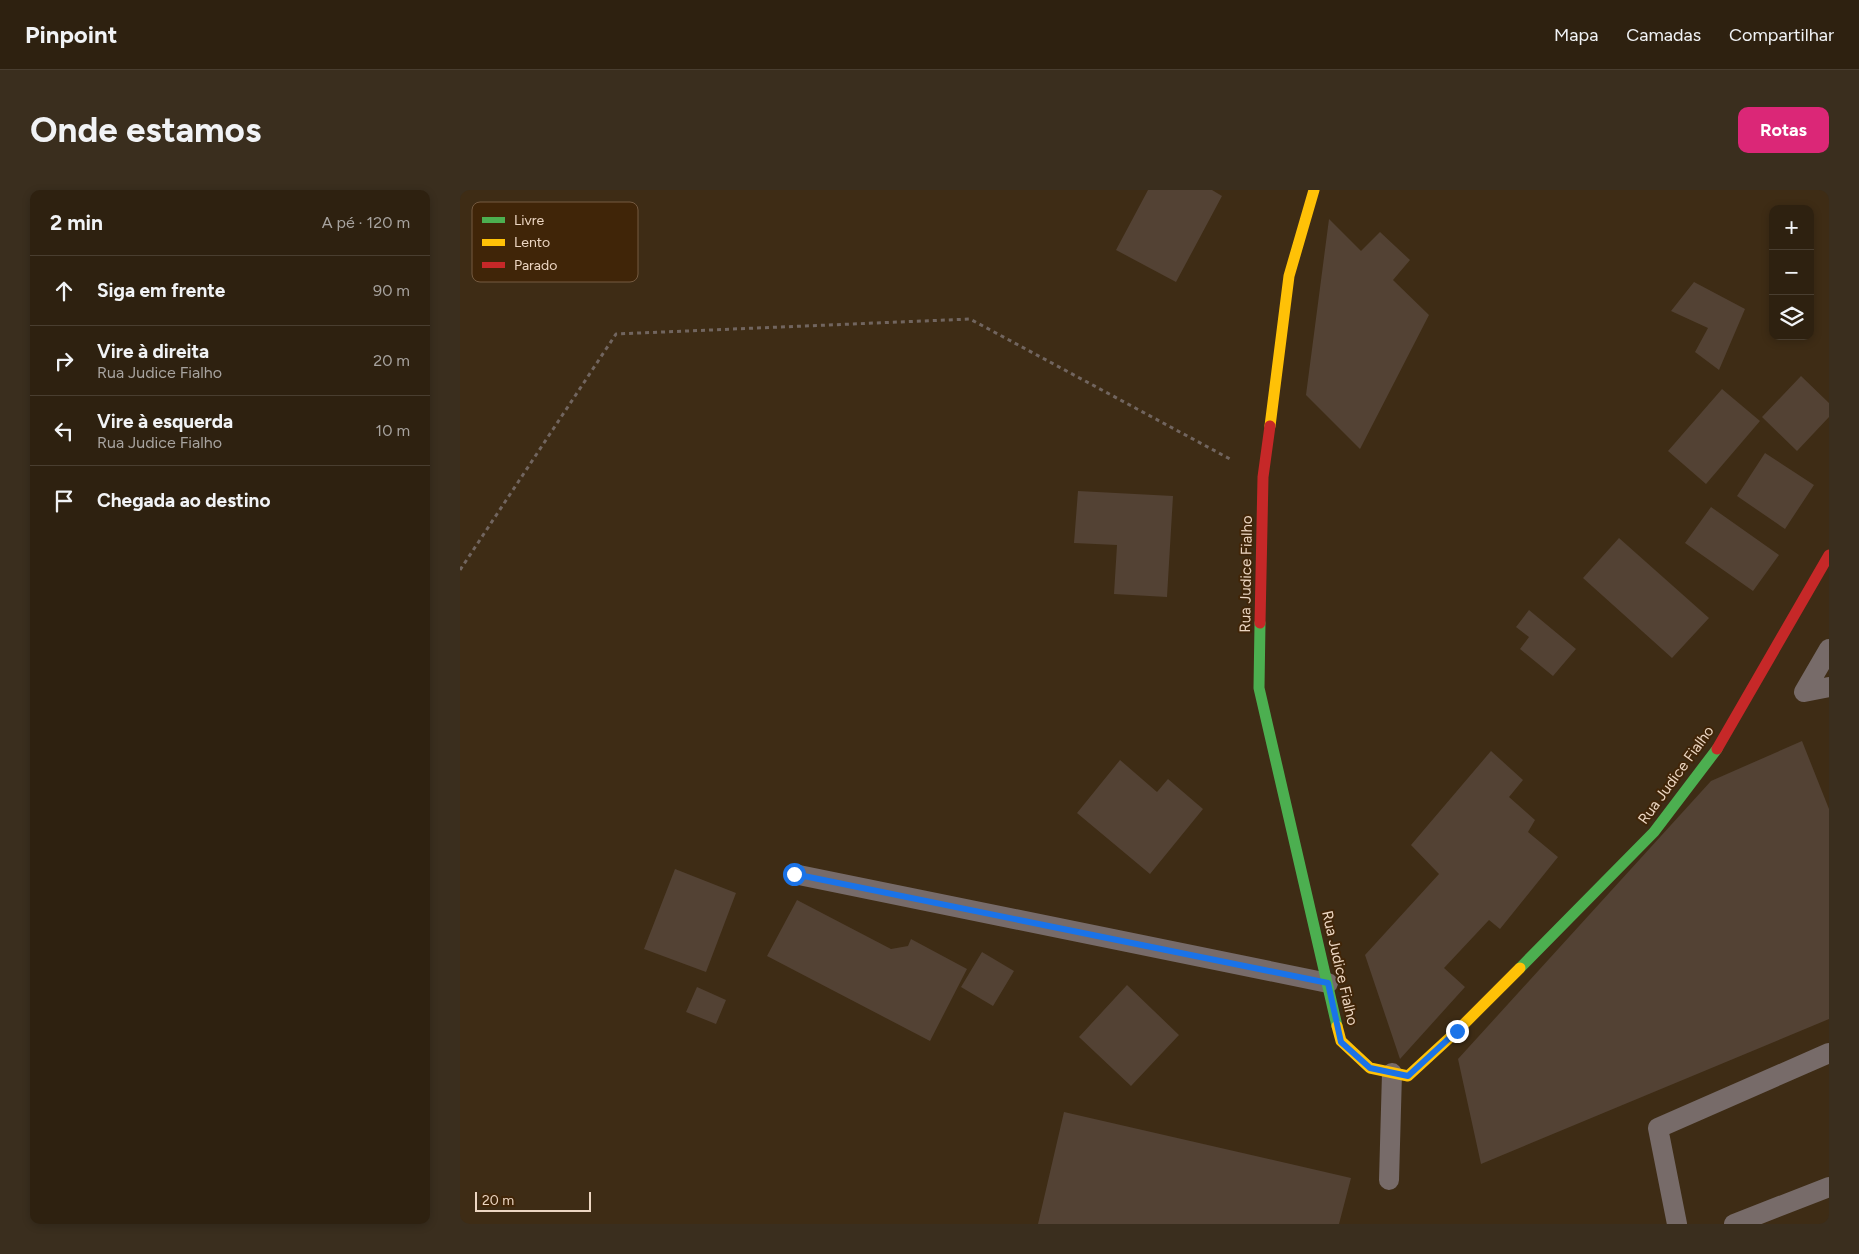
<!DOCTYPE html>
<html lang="pt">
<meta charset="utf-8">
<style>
body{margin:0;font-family:Figtree,sans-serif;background:#3a2e1e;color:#f1f3f6}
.controls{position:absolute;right:15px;top:15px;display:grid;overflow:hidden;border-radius:10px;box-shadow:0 2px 8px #0003}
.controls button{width:45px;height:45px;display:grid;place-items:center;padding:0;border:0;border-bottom:1px solid #493e30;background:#2e2110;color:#f1f3f6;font:25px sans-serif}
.scale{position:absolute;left:15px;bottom:12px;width:116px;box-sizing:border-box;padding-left:5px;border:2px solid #ecd6c2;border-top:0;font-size:14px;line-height:18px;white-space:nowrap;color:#ecd6c2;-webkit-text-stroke:4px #402508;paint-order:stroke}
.stop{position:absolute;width:15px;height:15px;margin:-11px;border:4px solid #1a73e8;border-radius:50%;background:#fff}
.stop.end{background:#1a73e8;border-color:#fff;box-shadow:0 1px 5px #0008}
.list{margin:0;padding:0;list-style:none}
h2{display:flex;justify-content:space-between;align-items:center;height:65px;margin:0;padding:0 20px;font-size:21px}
h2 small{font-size:16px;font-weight:400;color:#a7a39f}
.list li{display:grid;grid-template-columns:32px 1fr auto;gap:15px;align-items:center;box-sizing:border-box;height:70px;padding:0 20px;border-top:1px solid #493e30}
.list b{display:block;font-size:19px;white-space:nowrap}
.list p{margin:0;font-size:16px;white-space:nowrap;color:#a7a39f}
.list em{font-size:16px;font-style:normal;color:#a7a39f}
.icon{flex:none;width:28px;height:28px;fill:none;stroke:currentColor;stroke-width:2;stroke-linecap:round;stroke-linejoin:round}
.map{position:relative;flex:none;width:1369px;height:1034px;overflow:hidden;border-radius:10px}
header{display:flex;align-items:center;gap:30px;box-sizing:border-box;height:70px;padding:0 25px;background:#2e2110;border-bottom:1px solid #493e30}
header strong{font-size:24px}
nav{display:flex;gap:28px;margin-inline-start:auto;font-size:18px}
.intro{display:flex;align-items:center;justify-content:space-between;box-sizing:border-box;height:120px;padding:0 30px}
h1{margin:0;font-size:35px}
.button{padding:12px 22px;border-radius:10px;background:#db2777;color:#fff;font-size:18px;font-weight:700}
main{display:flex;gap:30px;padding:0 30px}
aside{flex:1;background:#2e2110;border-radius:10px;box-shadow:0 2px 8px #0003}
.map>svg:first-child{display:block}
.building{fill:#534234}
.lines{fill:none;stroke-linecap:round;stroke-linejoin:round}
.path{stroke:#71655f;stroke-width:3;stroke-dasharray:4 4;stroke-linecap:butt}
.lane{stroke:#776b69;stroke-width:20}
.fast{stroke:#4caf50;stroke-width:11}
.slow{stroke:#ffc107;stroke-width:11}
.jam{stroke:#c62828;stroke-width:11}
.route{stroke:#1a73e8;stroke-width:6}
.labels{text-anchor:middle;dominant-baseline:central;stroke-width:4;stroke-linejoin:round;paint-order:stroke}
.street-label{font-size:15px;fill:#ecd6c2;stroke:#402508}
.key{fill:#402508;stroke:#745a40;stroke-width:1}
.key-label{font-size:14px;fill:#ecd6c2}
</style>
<header>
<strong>Pinpoint</strong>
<nav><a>Mapa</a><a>Camadas</a><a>Compartilhar</a></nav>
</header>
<div class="intro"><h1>Onde estamos</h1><a class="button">Rotas</a></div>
<main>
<aside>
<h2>2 min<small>A pé · 120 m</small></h2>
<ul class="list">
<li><svg class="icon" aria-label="ahead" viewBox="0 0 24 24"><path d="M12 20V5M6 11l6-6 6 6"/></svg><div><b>Siga em frente</b></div><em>90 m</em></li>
<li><svg class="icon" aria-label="right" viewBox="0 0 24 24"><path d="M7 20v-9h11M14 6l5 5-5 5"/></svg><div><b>Vire à direita</b><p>Rua Judice Fialho</p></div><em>20 m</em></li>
<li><svg class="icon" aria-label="left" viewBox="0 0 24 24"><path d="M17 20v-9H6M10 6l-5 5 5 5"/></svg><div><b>Vire à esquerda</b><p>Rua Judice Fialho</p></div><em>10 m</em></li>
<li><svg class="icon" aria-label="arrive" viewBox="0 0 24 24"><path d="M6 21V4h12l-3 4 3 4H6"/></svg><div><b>Chegada ao destino</b></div></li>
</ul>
</aside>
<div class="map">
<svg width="1369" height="1034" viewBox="0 0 1369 1034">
<rect width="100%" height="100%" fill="#3e2c15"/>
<path class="building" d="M688,0H752L762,6L716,92L656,60Z
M869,29L901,61L920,42L950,70L933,90L969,125L900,259L846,205Z
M1234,92L1285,119L1259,180L1235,162L1248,138L1211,121Z
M1341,186L1369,213V227L1337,261L1302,227Z
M1262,199L1300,231L1246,294L1208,261Z
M1305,263L1354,295L1325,339L1277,306Z
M618,301L713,306L707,407L654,404L657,355L614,353Z
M1251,317L1319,365L1293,401L1225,353Z
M1159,348L1249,428L1212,468L1123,388Z
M1069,420L1116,459L1093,486L1060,459L1069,447L1056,437Z
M1342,551L1369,619V829L1021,974L998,869L1251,591Z
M1031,561L1063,590L1049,607L1075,630L1068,642L1098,667L1040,739L1029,730L984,778L1005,797L940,869L905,765L979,684L951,655Z
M660,570L697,602L708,589L743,619L690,684L617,623Z
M215,679L276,703L246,782L184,759Z
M337,710L431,759L448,756L451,749L507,779L470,851L307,766Z
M522,762L554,781L533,816L501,797Z
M667,795L719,845L671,896L619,847Z
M237,797L266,810L256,834L226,822Z
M604,922L891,988L879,1034H578Z"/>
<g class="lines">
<path class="path" d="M0,380L156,144L510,129L770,269"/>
<path class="lane" d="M1369,459L1344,502L1369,497
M334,684L868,793
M929,990L932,883
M1217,1034L1198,938L1369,863
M1274,1034L1369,997"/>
<path class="fast" d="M800,433L799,498L877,836
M1060,778L1194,642L1257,559"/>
<path class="slow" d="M810,236L829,86L854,0
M877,836L881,851L910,878L948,886L997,841L1060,778"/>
<path class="jam" d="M800,433L803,287L810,236
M1257,559L1369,365"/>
</g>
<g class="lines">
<path class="route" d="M334,684L868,793L881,852L910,878L948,886L997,841"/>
</g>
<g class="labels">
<g class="street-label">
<text transform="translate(786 384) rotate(-89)">Rua Judice Fialho</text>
<text transform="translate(1216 585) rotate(-54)">Rua Judice Fialho</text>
<text transform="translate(880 778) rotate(77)">Rua Judice Fialho</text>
</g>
</g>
<rect x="12" y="12" width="166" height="80" rx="8" class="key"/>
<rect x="22" y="27" width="23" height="6" fill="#4caf50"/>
<rect x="22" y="49" width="23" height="7" fill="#ffc107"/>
<rect x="22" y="72" width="23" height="6" fill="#c62828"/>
<g class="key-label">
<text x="54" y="35">Livre</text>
<text x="54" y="57">Lento</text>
<text x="54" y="80">Parado</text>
</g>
</svg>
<div class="controls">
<button>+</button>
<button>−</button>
<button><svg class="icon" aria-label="layers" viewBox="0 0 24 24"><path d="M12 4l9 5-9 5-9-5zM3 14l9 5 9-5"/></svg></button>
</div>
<div class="scale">20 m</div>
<div class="stop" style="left:334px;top:684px"></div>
<div class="stop end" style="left:997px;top:841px"></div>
</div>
</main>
